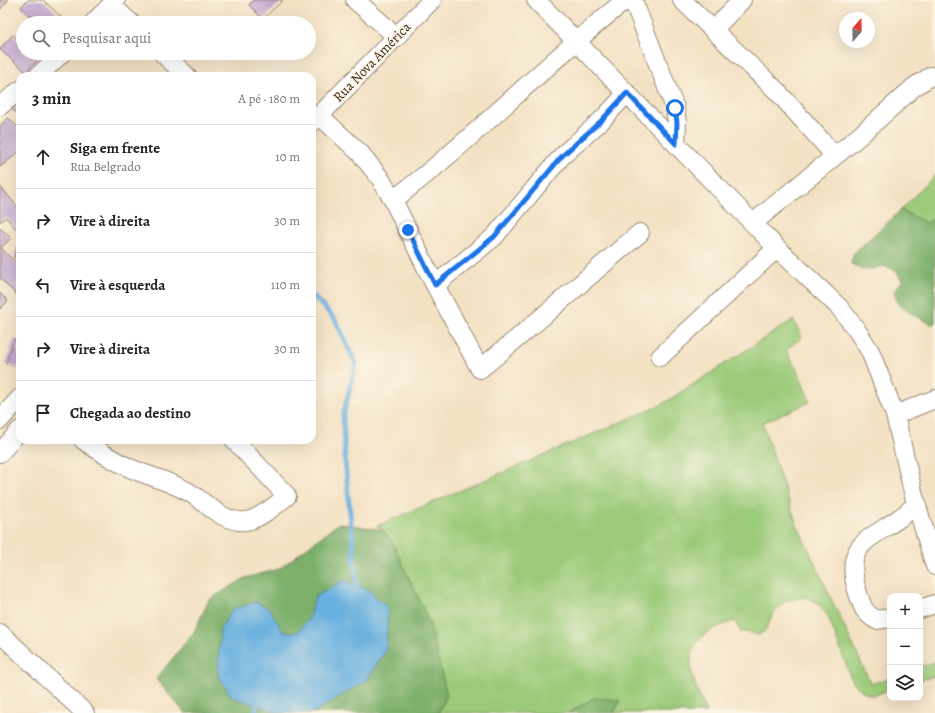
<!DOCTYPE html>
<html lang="pt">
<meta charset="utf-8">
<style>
body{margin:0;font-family:Alegreya,serif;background:#f6f6f6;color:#222}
.controls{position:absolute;right:12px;bottom:12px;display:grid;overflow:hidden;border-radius:8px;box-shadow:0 4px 16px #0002}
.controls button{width:36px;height:36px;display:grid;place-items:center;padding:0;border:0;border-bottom:1px solid #e0e0e0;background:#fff;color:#222;font:20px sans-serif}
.compass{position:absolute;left:839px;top:12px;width:36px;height:36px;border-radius:50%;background:#fff;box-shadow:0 4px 16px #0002;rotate:20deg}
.stop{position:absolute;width:12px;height:12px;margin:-9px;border:3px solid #1a73e8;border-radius:50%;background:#fff}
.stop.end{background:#1a73e8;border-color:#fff;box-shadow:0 1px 4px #0008}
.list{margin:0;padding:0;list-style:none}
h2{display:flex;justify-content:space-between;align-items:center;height:52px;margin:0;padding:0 16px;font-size:17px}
h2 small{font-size:13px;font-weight:400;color:#767676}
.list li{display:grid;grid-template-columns:26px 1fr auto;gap:12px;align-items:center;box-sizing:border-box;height:64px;padding:0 16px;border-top:1px solid #e0e0e0}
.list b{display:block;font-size:15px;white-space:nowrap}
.list p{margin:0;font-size:13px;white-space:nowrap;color:#767676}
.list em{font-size:13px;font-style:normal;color:#767676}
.icon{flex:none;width:22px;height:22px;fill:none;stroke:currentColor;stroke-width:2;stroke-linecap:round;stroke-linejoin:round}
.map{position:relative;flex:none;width:935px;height:713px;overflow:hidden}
.search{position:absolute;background:#fff;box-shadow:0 4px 16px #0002;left:16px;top:16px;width:300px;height:44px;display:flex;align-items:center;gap:10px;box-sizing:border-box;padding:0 14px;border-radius:22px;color:#767676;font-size:15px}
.panel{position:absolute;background:#fff;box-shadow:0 4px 16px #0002;left:16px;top:72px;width:300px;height:372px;border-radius:12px}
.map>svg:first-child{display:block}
.green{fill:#9bcb79;stroke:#6b7a4c}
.forest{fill:#7caf69;stroke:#5c6c44}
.water{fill:#68b0df;stroke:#526d7e}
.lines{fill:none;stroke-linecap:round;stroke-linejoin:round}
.stream{stroke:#68b0df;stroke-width:5}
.building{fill:#bfa5cf}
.minor-casing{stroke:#978670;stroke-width:20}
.minor{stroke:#fff;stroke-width:18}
.route{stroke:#1a73e8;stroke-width:5}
.labels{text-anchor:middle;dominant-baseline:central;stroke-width:3.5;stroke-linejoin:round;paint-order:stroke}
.street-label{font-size:14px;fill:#3b2a1e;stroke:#fcf5e5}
</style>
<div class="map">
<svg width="935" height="713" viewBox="0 0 935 713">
<rect width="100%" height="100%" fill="#fcf5e5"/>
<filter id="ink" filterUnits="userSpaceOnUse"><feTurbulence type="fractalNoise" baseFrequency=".025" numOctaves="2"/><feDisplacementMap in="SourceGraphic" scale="8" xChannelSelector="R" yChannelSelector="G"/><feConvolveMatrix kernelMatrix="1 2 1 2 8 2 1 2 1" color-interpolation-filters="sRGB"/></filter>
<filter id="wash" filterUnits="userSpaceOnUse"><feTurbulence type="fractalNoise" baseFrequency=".012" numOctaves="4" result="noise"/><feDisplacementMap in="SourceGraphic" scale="16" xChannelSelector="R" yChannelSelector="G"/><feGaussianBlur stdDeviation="0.9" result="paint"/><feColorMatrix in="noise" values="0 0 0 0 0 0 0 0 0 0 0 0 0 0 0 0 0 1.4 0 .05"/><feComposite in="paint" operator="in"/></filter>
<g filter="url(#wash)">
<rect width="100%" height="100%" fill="#f3e1c3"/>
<path class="green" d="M935,175V219L926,223L901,210Z
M793,320L802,337L786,350L799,374L810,402L762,423L797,525L871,684L890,678V689L873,696L865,693L853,683L828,616L817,602L804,597L787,600L772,615L766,630L759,635L748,632H741L735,621C677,636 686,670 707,713H614L620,701L594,698L568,713H438L447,695L383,530L377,526L661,405Z
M935,662V676L920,680V667Z"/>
<path class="forest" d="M901,210L926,223L935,219V323L931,324L912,314L898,304L894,291L902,281L896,270L883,266L866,270L851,264L854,253Z
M339,523L383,530L393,543L429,621L447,695L438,713H185L156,679L194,632L209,600L245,578L279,569Z
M594,698L620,700L614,713H568Z"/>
<path class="water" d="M344,580L369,590L388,608L386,650L367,680L313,713H279L232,697L218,675L220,629L233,609L256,602L270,609L283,632H298L309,618L315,597Z"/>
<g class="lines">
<path class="stream" d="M312,295L335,319L356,364L343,416L345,461L357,586
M255,713L257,705"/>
</g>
<g id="blocks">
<path class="building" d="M0,0H8L0,10Z
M28,0H43L62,18L58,23H39L21,7Z
M254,0H283L263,19L249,5Z
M23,26V37L18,34Z
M13,35L23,44V53H34L39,58L26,72L0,49Z
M20,94V114L12,110Z
M8,118L20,129V151L0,167V126Z
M0,186L20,210V227L17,230L6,217L0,222Z
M0,228L11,238L1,248L20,267V298L0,278Z
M18,245L20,246V260L14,258Z
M0,293L8,301L0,309Z
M14,339L20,340V368L6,364Z"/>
</g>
</g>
<g filter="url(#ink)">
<use href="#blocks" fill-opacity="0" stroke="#978670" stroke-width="1"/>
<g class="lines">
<defs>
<path id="minor" d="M355,0L397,37
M536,0L777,248L839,307L856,329L870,351L895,415L914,496L935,566
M633,0L675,108L677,123L676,144
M682,0L776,90L835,156
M111,5L131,23
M93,23L116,0
M714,29L742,0
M162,53L187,76
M38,76L62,53
M0,106L20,90
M320,116L361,154L380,178L393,200L435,285L480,369C535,325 586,278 640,233
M312,123L432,0
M393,200C475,139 545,63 626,0
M753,223L857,138L914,87L931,76
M435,285L494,237L562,156L602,120L627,93
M660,357L777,248
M895,415L935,399
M0,420L20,398
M83,440C97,450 114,461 130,468C150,477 173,482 192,494C207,504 224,523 245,521C259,520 277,504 287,496L234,440
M0,453L20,430
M920,609L935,604
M890,618L876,620C862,611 862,605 857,590C844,545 867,541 898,519C905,515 911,509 917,503
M0,633L85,713"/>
</defs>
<use href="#minor" class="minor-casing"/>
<use href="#minor" class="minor"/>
</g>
</g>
<g class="lines" filter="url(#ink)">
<path class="route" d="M408,230L435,285L494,237L562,156L602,120L627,93L676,144L677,123L675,108"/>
</g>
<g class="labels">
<g class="street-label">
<text transform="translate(372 62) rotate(-46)">Rua Nova América</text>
</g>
</g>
</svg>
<div class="controls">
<button>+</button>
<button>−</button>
<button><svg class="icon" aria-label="layers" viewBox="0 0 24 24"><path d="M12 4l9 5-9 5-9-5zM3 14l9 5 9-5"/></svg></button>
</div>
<svg class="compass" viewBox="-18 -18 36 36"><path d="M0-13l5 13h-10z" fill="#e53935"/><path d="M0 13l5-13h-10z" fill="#767676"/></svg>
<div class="stop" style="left:675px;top:108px"></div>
<div class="stop end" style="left:408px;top:230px"></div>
<div class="search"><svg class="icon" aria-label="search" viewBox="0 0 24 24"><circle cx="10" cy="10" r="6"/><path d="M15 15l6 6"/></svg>Pesquisar aqui</div>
<section class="panel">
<h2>3 min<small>A pé · 180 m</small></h2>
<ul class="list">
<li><svg class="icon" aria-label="ahead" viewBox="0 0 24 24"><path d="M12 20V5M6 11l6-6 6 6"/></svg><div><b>Siga em frente</b><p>Rua Belgrado</p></div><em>10 m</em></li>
<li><svg class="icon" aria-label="right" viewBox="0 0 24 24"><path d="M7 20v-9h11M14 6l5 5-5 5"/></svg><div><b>Vire à direita</b></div><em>30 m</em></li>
<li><svg class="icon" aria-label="left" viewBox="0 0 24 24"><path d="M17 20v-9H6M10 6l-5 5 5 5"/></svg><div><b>Vire à esquerda</b></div><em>110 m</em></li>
<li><svg class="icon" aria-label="right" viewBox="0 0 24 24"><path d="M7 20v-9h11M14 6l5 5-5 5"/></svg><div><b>Vire à direita</b></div><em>30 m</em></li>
<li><svg class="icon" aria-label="arrive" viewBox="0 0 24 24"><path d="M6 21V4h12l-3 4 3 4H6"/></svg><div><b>Chegada ao destino</b></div></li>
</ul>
</section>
</div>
